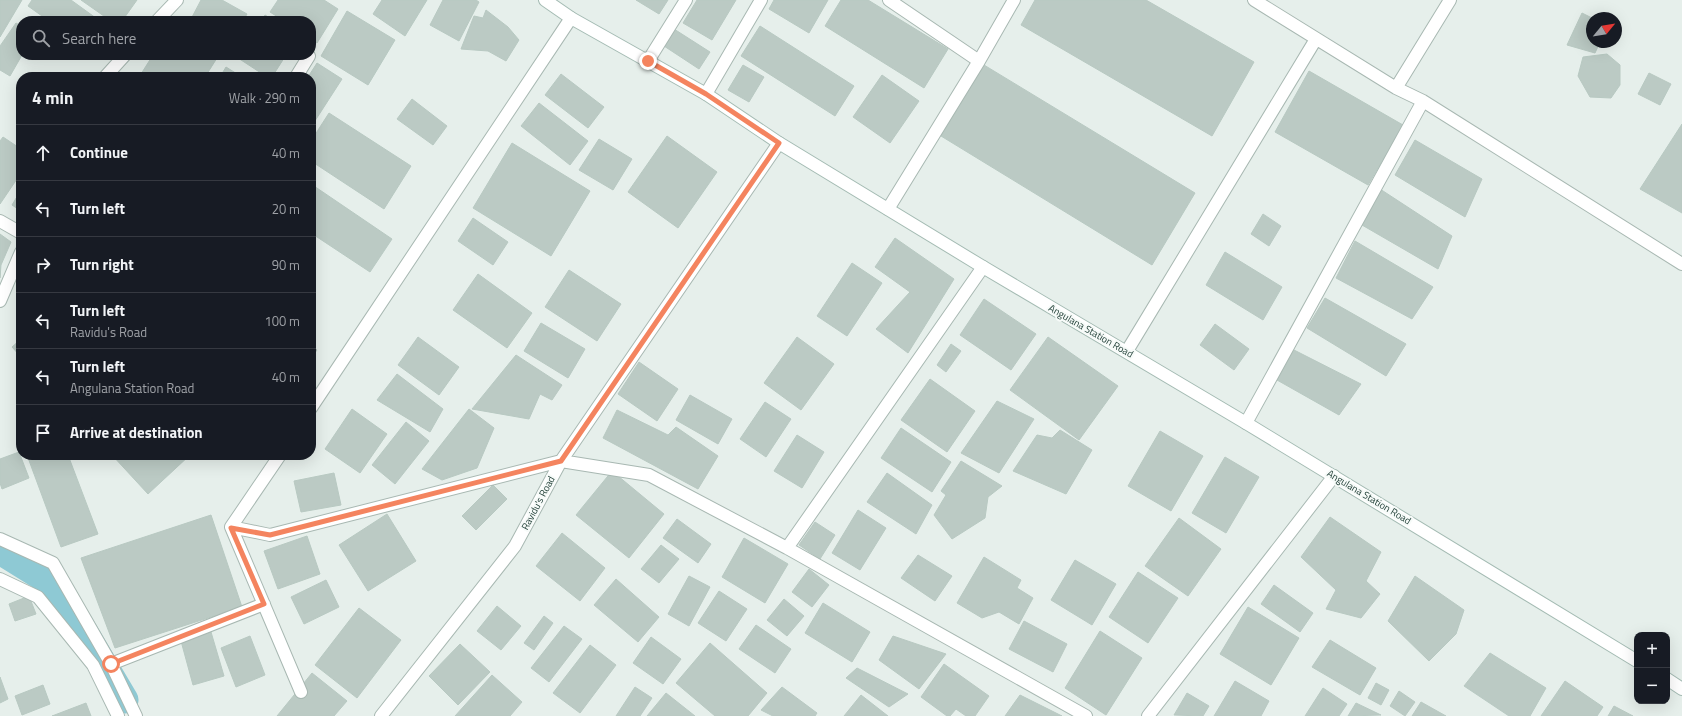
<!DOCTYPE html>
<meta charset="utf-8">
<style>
body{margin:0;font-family:"Titillium Web",sans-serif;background:#242831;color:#f1f3f6}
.controls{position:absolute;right:12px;bottom:12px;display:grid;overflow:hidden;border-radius:8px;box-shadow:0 4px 16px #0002}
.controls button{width:36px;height:36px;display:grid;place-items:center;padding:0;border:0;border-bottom:1px solid #363941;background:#171b24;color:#f1f3f6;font:20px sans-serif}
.compass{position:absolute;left:1586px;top:12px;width:36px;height:36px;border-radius:50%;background:#171b24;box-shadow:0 4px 16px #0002;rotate:60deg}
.stop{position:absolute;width:12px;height:12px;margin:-9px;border:3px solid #f4845f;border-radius:50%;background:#fff}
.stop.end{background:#f4845f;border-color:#fff;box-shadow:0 1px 4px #0008}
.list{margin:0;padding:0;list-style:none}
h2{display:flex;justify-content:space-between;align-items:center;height:52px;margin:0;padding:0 16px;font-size:17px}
h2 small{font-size:13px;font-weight:400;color:#9ea1a6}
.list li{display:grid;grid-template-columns:26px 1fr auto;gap:12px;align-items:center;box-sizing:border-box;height:56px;padding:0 16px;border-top:1px solid #363941}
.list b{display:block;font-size:15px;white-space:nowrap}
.list p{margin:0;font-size:13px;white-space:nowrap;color:#9ea1a6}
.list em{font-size:13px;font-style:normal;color:#9ea1a6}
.icon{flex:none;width:22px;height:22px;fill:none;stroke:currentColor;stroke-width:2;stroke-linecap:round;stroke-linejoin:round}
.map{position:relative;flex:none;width:1682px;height:716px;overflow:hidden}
.search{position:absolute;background:#171b24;box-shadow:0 4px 16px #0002;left:16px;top:16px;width:300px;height:44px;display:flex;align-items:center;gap:10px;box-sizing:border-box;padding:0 14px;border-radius:16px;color:#9ea1a6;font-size:15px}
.panel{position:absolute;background:#171b24;box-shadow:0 4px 16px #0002;left:16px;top:72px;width:300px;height:388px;border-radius:16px}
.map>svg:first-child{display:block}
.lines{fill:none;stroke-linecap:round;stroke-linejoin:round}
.canal{stroke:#8ec9d4;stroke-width:27}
.building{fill:#bbcac4;stroke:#b8c9c2}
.street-casing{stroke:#a8b8b2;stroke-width:14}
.secondary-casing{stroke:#a4bbb3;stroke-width:14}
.street{stroke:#fff;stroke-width:12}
.secondary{stroke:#fff;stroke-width:12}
.route{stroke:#f4845f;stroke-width:5}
.labels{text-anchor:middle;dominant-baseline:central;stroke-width:4;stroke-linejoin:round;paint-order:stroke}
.street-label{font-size:10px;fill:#24423a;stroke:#f7fbf9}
</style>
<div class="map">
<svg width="1682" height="716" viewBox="0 0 1682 716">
<rect width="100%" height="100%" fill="#e6efeb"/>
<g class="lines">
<path class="canal" d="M0,551L45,579L80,624L125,700"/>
</g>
<path class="building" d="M0,0H22L0,37Z
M32,0H71L100,21H49L28,6Z
M81,0H137L122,21H111Z
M201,0H222L247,14L243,21H190Z
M278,0H324L338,9L317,43L311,39V21H284L270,12Z
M382,0H427L405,36L373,14Z
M443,0H476L479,2L459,41L430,25Z
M636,0H668L659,14Z
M697,0H736L712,40L683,23Z
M774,0H828L809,33L769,9Z
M841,0H868L948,49L924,88L825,26Z
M1035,0H1146L1254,62L1212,136L1021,25Z
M486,10L508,27L519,40L506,61L488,51L461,49L474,16L483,18Z
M347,11L395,40L368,85L321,56Z
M1582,13L1592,18V42H1600L1595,53L1567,45Z
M265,15L275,21H261Z
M16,23L21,26L22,55L10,76L0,70V46Z
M760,26L854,86L835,116L741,56Z
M674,29L710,52L699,69L664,46Z
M1607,54L1620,65V85L1611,98L1590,97L1578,76L1583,57Z
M153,55H212L217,58L205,77H146L141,74Z
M240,55H286L272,77H267L238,58Z
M317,63L342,79L311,127V77H308Z
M743,65L764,77L749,102L728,90Z
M984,65L1195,193L1152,265L941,136Z
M226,67L242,77H220Z
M1309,71L1403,125L1368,185L1275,132Z
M1649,73L1671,84L1660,105L1638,94Z
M561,74L604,107L588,128L545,95Z
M882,75L919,101L890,143L853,117Z
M412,99L447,126L433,145L397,119Z
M539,103L588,141L570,165L521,126Z
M329,113L411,166L384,209L311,161V141Z
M1682,124V213L1640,189Z
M667,136L717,172L678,228L628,192Z
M3,137L21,149V173L0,204V141Z
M599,139L632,159L613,190L579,170Z
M1415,140L1482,179L1465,217L1395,175Z
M512,143L590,191L551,256L473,208Z
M311,184L392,239L370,272L311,233Z
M1380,189L1452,236L1438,269L1362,225Z
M21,190V211L12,205Z
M1263,214L1281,226L1269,246L1251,234Z
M473,218L508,242L493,265L458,241Z
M0,234L11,242L1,265L0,278Z
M895,238L954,279L908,353L876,329L910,292L875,267Z
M1355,241L1433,287L1412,319L1336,278Z
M1225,252L1282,287L1263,320L1206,285Z
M852,263L882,283L847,336L817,316Z
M569,270L621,304L597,341L545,307Z
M478,274L532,313L507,348L453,310Z
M1325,298L1406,344L1386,376L1307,328Z
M984,299L1036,334L1011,370L960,335Z
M541,323L585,349L568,378L524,351Z
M1215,324L1249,349L1234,370L1200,345Z
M418,337L459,367L439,395L398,365Z
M797,337L834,364L801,410L764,383Z
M1048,337L1118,386L1079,440L1010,390Z
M21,339V357L12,347Z
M951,344L961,351L946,372L937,365Z
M311,345L317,350L311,358Z
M1294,350L1361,384L1339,415L1277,380Z
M516,355L562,385L552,400L540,394L529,419L472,409Z
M639,362L678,389L657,421L618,394Z
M397,374L443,409L430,432L377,400Z
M930,379L975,411L947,452L901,420Z
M690,395L732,419L718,444L676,420Z
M997,401L1034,419L999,473L961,453Z
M765,402L791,419L766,457L740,439Z
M352,409L387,434L360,473L325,449Z
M469,409L494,428L477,468L442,480L422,469Z
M617,410L668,435L676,427L718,456L698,489L603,438Z
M406,422L429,441L395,484L372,465Z
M901,428L951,462L932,492L881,458Z
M1060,430L1092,450L1066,494L1013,471L1037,435L1052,438Z
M1160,431L1203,456L1171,511L1128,486Z
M797,435L824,452L802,488L774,471Z
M19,452L29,478L2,489L0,483V459Z
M27,455H68L98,534L61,547Z
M112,455H190L148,494Z
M1225,457L1259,477L1226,533L1192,513Z
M961,461L1002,486L988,497L985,518L952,539L934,515L946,495L941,491Z
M612,471L664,514L629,558L576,515Z
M334,473L341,505L301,512L294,481Z
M887,473L932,505L916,534L867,502Z
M493,485L507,499L476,530L462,516Z
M858,510L886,528L860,570L832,553Z
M387,514L416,561L368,591L339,545Z
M211,515L242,607L115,648L81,558Z
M1330,517L1381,552L1366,581L1380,594L1361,618L1326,609L1336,590L1301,557Z
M1179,518L1221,549L1188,596L1145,566Z
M677,519L711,544L698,563L663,538Z
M815,522L835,535L820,559L799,545Z
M562,533L605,568L580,601L536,566Z
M307,536L320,574L278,589L264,551Z
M744,538L788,564L765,603L722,577Z
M661,545L679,559L659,583L641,569Z
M918,555L952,576L935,601L901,578Z
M984,557L1021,580L1017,588L1033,598L1019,624L999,612L982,618L957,603Z
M1075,560L1116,584L1092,625L1051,600Z
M809,569L829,585L812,607L792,592Z
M1138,572L1178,598L1148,643L1109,617Z
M689,576L710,587L689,626L668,614Z
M1415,576L1464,610L1456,634L1429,661L1388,621Z
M616,579L659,617L638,642L594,605Z
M326,580L339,607L304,624L291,597Z
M1274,585L1313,613L1300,632L1261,604Z
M719,591L747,609L726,641L698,623Z
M29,596L36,614L15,621L9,604Z
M784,599L804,616L787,636L767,620Z
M823,603L870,632L852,662L805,633Z
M497,606L521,626L501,650L477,631Z
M1248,607L1299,638L1271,685L1220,654Z
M359,608L401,640L357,698L315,665Z
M544,616L553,623L534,650L524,643Z
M1024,621L1067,644L1053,672L1009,649Z
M756,625L791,649L775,673L739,649Z
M564,626L582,639L549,682L531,668Z
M1100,631L1142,658L1106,715L1065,688Z
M211,632L224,676L193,685L181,641Z
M250,636L265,675L236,687L221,648Z
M893,636L946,654L919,689L879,660Z
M651,637L681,659L663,684L633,663Z
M1330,640L1376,668L1360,695L1312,667Z
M710,643L767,693L748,716H715L676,683Z
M460,644L490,672L458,705L429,676Z
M590,645L616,665L580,713L553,693Z
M1490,653L1546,688L1530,716H1509L1464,686Z
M944,664L989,696L975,716H966L956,709L950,716H947L921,697Z
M857,668L908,694L889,707L846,678Z
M312,673L347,701L334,716H277Z
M492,675L522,702L510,716H455Z
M0,677L8,699L0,703Z
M1235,681L1269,701L1261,716H1214Z
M1565,681L1603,707L1597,716H1541Z
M1376,683L1389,690L1381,705L1368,698Z
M43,685L50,704L22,715L15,696Z
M635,687L652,698L640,716H616Z
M782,687L817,713L815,716H773L761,710Z
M1323,688L1347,704L1339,716H1305Z
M1399,691L1415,702L1405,716L1390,706Z
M666,693L695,716H647Z
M1187,693L1209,706L1203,716L1174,715Z
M861,695L888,716H844Z
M1020,695L1062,716H1005Z
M1421,702L1446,716H1412Z
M86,703L91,716H52Z
M1356,703L1381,715L1348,716Z
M1614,706L1633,716H1608Z"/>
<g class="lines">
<defs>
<path id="street" d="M889,0L979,61
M1254,0L1396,88L1423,101L1682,264
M157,21L177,0
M648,61L686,0
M105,77L125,55
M296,77L309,56
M1396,88L1450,0
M706,94L761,0
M888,209L979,61L1014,0
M0,221L21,233
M0,301L21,252
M1127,351L1316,39
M311,408L571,18
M1246,423L1423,101
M280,455L231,527L270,535L561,461L649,475L787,548L1086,716
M231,527L301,692
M0,539L53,563L111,664L136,716
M787,548L983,267
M0,579L38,597L93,665L118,716
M111,664L264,604
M381,716L515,546L561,461L779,143
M1148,716L1334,476"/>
<path id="secondary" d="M545,0L571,18L706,94L779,143L983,267L1246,423L1637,661
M1667,679L1682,689"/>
</defs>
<use href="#street" class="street-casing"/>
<use href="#secondary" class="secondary-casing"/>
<use href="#street" class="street"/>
<use href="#secondary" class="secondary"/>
</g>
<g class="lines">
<path class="route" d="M111,664L264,604L231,528L270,535L561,461L779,143L706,94L648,61"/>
</g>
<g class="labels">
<g class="street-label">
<text transform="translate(1091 331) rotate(30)">Angulana Station Road</text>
<text transform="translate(1369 497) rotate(31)">Angulana Station Road</text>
<text transform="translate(538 503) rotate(-62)">Ravidu's Road</text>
</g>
</g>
</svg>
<div class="controls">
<button>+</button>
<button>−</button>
</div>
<svg class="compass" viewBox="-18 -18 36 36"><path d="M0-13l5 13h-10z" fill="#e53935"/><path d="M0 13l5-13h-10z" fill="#9ea1a6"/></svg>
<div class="stop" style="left:111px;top:664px"></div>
<div class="stop end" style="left:648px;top:61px"></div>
<div class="search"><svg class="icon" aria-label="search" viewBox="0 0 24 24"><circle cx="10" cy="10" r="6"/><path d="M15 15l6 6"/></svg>Search here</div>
<section class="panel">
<h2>4 min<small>Walk · 290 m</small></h2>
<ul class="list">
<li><svg class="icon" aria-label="ahead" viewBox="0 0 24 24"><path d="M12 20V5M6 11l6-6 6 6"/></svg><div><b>Continue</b></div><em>40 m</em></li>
<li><svg class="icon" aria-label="left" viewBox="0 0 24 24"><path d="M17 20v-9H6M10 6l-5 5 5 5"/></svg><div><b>Turn left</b></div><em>20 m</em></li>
<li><svg class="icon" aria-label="right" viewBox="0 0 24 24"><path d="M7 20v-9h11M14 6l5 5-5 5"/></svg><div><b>Turn right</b></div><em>90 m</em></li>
<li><svg class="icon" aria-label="left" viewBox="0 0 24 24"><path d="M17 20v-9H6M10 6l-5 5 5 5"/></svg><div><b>Turn left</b><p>Ravidu's Road</p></div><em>100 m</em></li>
<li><svg class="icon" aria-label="left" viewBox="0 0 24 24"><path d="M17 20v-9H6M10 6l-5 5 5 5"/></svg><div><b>Turn left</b><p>Angulana Station Road</p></div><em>40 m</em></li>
<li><svg class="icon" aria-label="arrive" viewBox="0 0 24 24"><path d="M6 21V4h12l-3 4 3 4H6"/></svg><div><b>Arrive at destination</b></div></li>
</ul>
</section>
</div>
